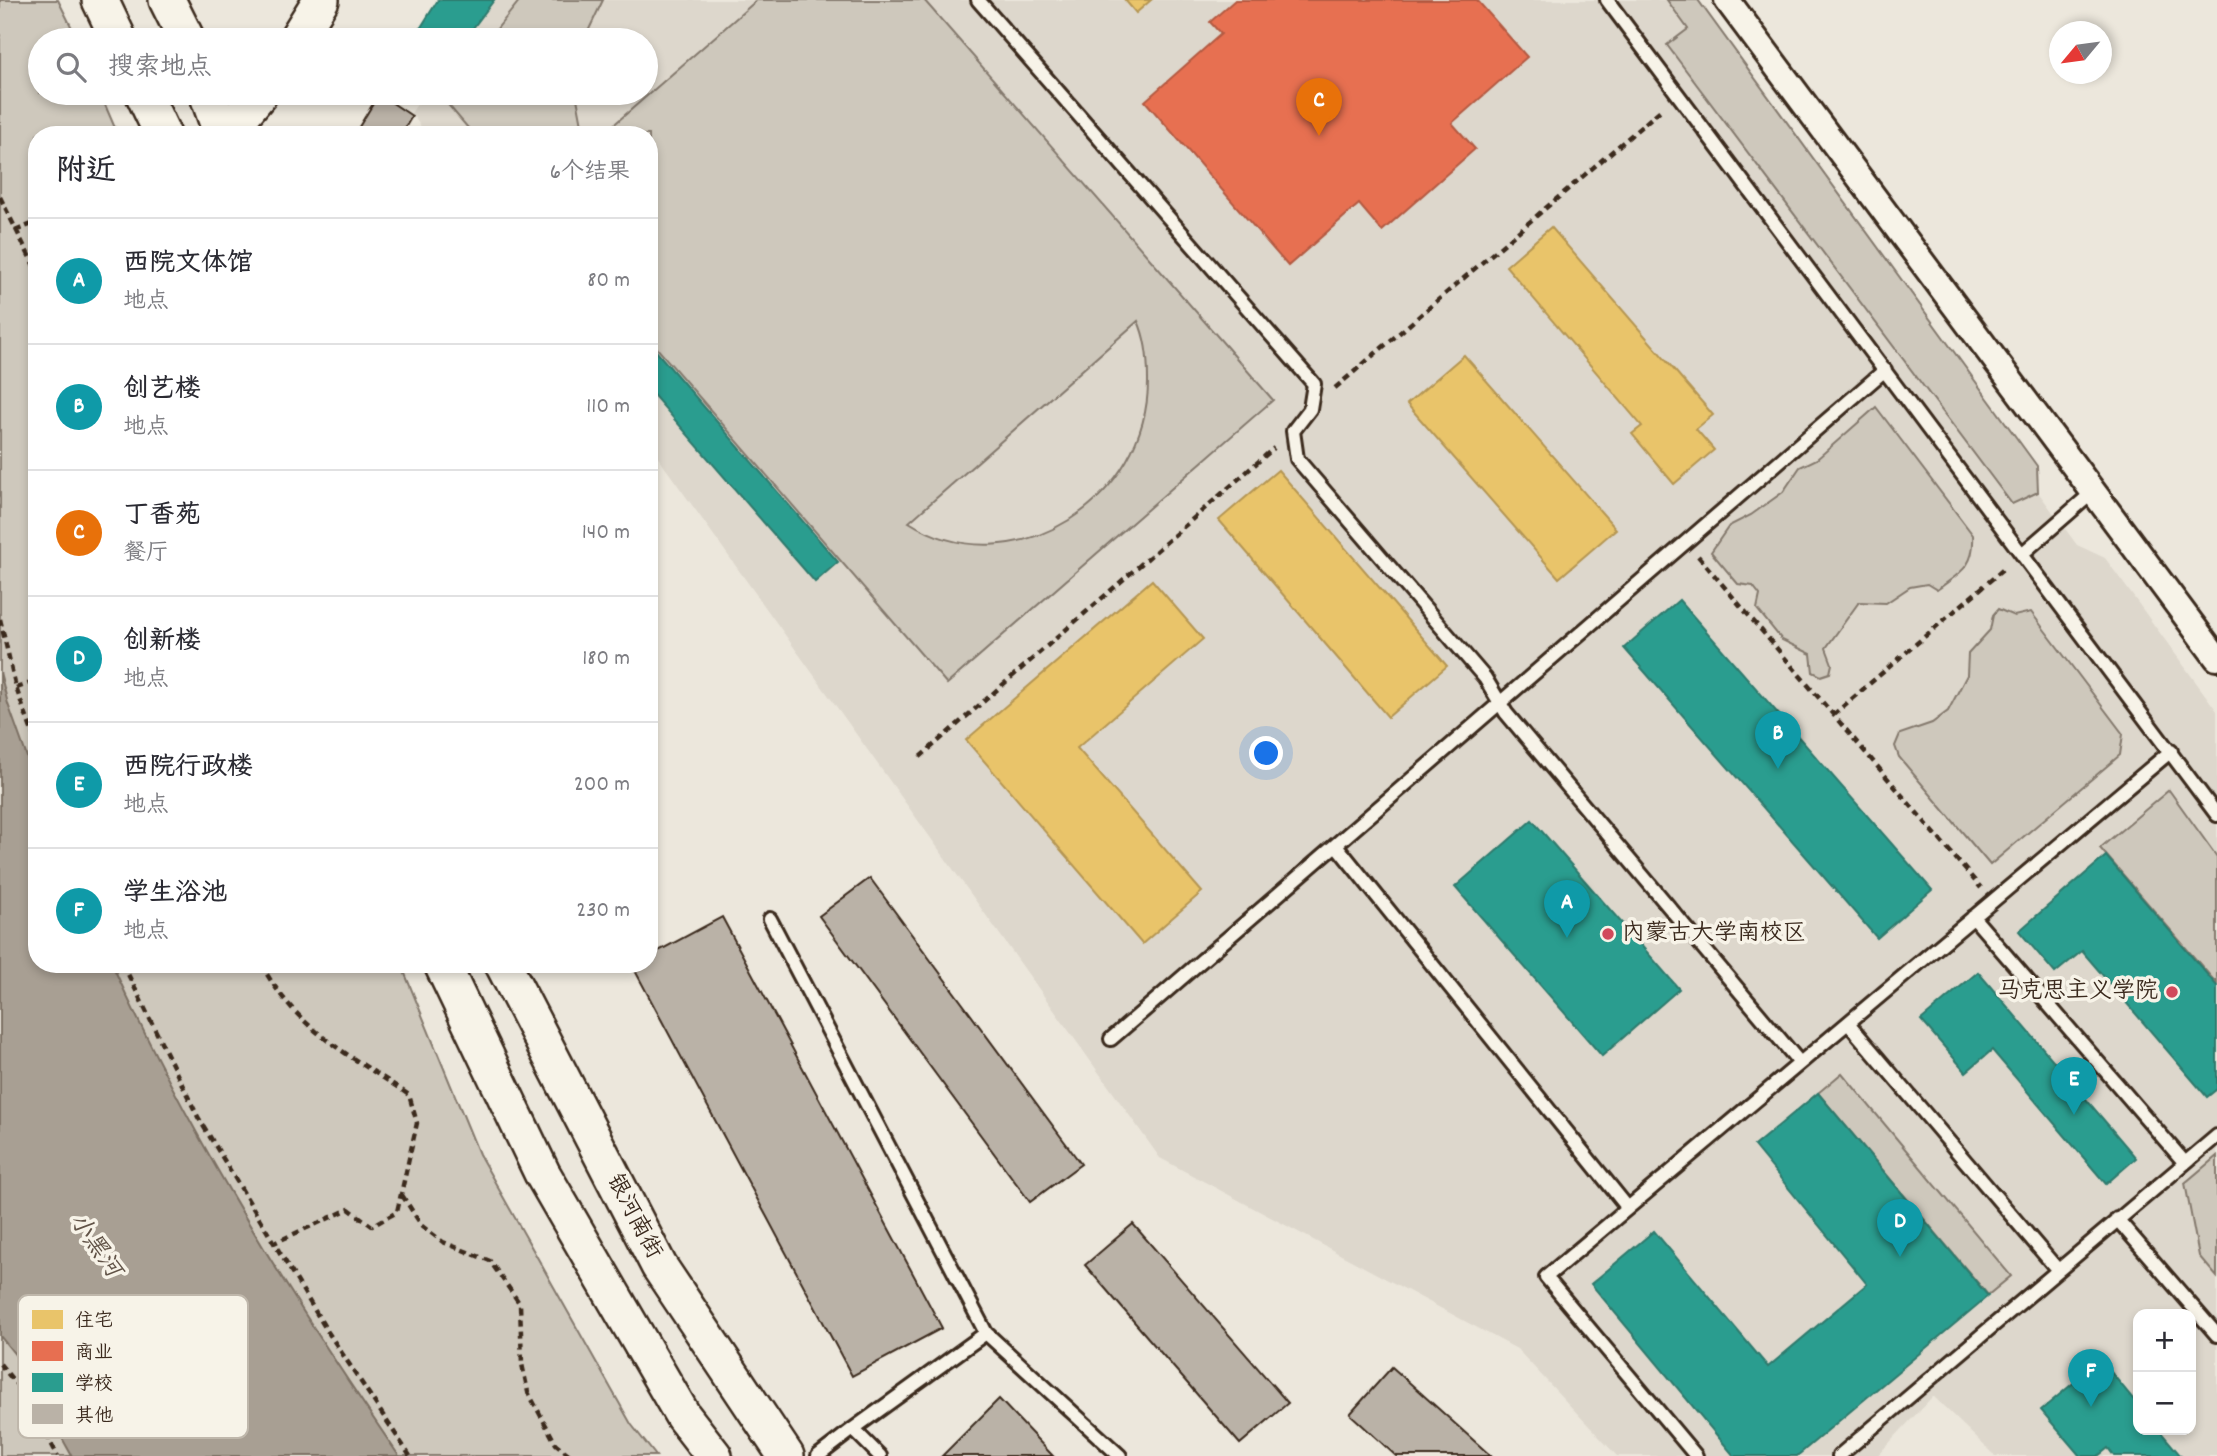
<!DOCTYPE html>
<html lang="zh">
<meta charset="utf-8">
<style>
body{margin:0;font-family:Dekko,"LXGW WenKai TC",sans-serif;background:#f7f7f7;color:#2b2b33}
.controls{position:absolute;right:21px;bottom:21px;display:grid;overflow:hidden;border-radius:14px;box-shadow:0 4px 10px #0003}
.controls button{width:63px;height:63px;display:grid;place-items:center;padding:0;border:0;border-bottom:2px solid #e1e1e2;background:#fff;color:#2b2b33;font:35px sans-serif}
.compass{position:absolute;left:2049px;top:21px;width:63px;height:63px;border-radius:50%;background:#fff;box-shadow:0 4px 10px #0003;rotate:241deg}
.you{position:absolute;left:1267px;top:754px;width:24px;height:24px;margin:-18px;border:5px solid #fff;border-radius:50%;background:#1a73e8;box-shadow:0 0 0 10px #1a73e833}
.badge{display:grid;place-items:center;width:46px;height:46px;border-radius:50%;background:#0b8043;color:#fff;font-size:23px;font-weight:700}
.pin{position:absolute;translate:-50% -58px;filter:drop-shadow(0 2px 4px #0008)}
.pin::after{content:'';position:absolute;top:37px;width:24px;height:21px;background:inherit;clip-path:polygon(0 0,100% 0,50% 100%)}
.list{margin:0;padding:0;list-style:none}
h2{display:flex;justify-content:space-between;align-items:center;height:91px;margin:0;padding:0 28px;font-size:30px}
h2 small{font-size:23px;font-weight:400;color:#7c7c81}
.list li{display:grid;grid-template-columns:46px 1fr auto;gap:21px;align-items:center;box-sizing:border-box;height:126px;padding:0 28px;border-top:2px solid #e1e1e2}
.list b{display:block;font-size:26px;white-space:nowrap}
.list p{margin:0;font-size:23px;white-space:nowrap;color:#7c7c81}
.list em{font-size:23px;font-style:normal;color:#7c7c81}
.icon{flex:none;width:38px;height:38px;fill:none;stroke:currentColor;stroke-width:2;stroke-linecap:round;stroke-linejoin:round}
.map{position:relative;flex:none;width:2217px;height:1456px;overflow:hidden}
.search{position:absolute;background:#fff;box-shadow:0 4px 10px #0003;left:28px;top:28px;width:630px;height:77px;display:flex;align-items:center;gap:18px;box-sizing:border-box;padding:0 24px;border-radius:38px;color:#7c7c81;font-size:26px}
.panel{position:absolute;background:#fff;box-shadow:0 4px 10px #0003;left:28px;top:126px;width:630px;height:847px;border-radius:28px}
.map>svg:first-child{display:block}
.built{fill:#ddd7cc;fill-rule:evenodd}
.green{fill:#cec8bc;stroke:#84796d;stroke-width:2;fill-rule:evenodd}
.water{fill:#a89f93;stroke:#7c7064;stroke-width:2}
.homes{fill:#e9c46a;stroke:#b59653;stroke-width:2}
.shops{fill:#e76f51;stroke:#b35a42;stroke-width:2}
.schools{fill:#2a9d8f;stroke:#2f7a6d;stroke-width:2}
.building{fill:#bab2a7;stroke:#3b2a1e;stroke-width:2}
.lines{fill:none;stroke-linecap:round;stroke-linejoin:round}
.lane-casing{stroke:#3b2a1e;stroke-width:18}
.street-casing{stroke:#3b2a1e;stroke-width:30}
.secondary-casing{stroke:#3b2a1e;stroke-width:40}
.path{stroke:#3b2a1e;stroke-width:4.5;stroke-dasharray:7 5;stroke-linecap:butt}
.lane{stroke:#f7f3e8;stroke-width:12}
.street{stroke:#f7f3e8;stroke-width:24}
.secondary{stroke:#f7f3e8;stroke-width:35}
.poi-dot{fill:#d1495b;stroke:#f7f3e8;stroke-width:2.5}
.labels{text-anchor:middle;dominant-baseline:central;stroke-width:7;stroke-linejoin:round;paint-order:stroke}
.poi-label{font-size:23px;fill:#3b2a1e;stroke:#f7f3e8;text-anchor:start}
.street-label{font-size:23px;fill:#3b2a1e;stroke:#f7f3e8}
.water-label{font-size:24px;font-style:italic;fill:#615347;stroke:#f7f3e8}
.key{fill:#f7f3e8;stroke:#bfb7ab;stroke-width:2}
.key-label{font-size:19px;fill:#3b2a1e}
</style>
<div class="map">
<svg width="2217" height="1456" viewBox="0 0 2217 1456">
<rect width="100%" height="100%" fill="#ece7dc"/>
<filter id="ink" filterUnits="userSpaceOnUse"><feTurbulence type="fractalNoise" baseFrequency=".0143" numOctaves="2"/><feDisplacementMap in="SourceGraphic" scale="14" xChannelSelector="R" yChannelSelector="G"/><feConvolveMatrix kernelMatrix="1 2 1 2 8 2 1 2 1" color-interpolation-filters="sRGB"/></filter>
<g filter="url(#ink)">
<path class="built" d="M494,0H1698L2037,466L2038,492L2077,545L2105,558L2217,711V1456H1995L1933,1396L1877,1456H1617L1517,1349L1160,1158L649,445V135H427L411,113L425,93H646V40H464ZM2138,1314H2191V1430H2138Z"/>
<path class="green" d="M0,0H58L78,40H40V93H100L118,135H37V964H401L479,1154L631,1424L656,1456H0Z
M520,0H603L584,40H488Z
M757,0H924L1273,400L947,684L649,339V135H602ZM1138,321C1146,339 1148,360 1148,379C1150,498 1014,589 909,522Z
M1667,0H1698L2037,466L2038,492L2012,504L1667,45L1688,29Z
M449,93H576L584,135H474L444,100Z
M1876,407L1973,535C1975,568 1959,573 1937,590L1927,584L1910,587L1886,603L1859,602L1826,648L1832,664L1830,673L1821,676L1813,672L1811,654L1782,640L1757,609L1760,595L1753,586L1738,584L1711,552L1729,526L1751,515L1783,492L1800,467L1817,459Z
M1998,609L2014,616L2031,612L2123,734L2120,755L1990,865L1899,757L1895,746L1900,734L1932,723L1948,711L1967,675L1968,654L1990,630L1993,615Z
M2169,790L2217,857V984L2100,848Z
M1842,1073L2011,1276L1988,1295L1818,1093Z
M2217,1156V1277L2199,1256L2185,1183Z"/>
<path class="water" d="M0,672L8,704L37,785V964H112C190,1137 292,1300 399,1456H72L17,1357L0,1336Z"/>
<path class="homes" d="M1125,0H1151L1136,13Z
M1551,227L1713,415L1696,429L1714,450L1674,484L1632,434L1642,426L1506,266Z
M1464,355L1616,529L1559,578L1407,404Z
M1278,470L1447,666L1388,717L1219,520Z
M1152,580L1203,639L1077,748L1202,892L1142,944L966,740Z"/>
<path class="shops" d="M1235,0H1477L1527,57L1452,123L1475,149L1382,231L1359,204L1288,266L1145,101L1221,34L1210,22Z"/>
<path class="schools" d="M438,0H494L464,40H413Z
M649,343L838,562L815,582L649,390Z
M1679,600L1932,890L1877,938L1624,648Z
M1532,820L1679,989L1602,1056L1455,887Z
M2106,856L2217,986V1089L2207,1097L2082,951L2055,973L2019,931Z
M1978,972L2136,1158L2106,1184L1992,1050L1966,1072L1921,1020Z
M1818,1093L1988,1296L1797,1456H1734L1591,1284L1654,1231L1768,1367L1867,1284L1754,1146Z
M2101,1360L2138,1405V1430H2159L2181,1456H2114L2108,1448L2098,1456H2080L2041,1410Z"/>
<path class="building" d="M379,94L412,116L405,128L408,135H354Z
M870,878L1081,1164L1030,1202L819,916Z
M722,917L942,1328L852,1376L632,965L649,964V956Z
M1133,1224L1288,1403L1240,1444L1085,1265Z
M1392,1367L1491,1456H1396L1350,1414Z
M999,1399L1053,1456H942Z"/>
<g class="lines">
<defs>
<path id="lane" d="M978,0L1314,384L1310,409L1293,431L1297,459L1485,678L1506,713L1800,1063
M1607,0L2217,815
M2023,553L2093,492
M1336,845L1628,1208
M1973,917L2185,1163
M770,919L986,1333
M1848,1023L2057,1269
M1111,1039L1885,370
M2117,1219L2217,1335
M853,1429L986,1333L1120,1456
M818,1456L853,1429L880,1456
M1696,1456L1546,1277L2171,751
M1839,1456L2217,1136"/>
<path id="street" d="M1727,0L2217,658"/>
<path id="secondary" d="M100,0L119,40
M167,0L187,40
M296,40L321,0
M143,93L163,135
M207,93L222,135
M225,135L260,93
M442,964L542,1173L683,1416L714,1456
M503,964L659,1266L786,1456"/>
</defs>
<use href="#lane" class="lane-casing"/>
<use href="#street" class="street-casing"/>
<use href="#secondary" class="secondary-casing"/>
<path class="path" d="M0,197L37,272
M15,231L37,222
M1335,388L1663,108
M1698,556L1981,888
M0,619L16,688L37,745
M16,688L37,681
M1833,715L2006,567
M920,757L1274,448
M123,964L198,1117L326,1329L410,1456
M261,964C299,1033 347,1052 409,1095L417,1123L397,1212L372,1226L349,1209L274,1243
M402,1195L422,1226L443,1242L490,1261L520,1304L522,1364L528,1392L556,1444L571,1456
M0,1364L25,1395L58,1456"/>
<use href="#lane" class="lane"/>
<use href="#street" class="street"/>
<use href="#secondary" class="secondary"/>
</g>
</g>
<g class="poi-dot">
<circle cx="1608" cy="934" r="7"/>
<circle cx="2172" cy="992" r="7"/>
</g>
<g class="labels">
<g class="poi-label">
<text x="1622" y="934">内蒙古大学南校区</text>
<text x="2158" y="992" text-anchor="end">马克思主义学院</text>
</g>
<g class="street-label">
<text transform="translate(633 1217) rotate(62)">银河南街</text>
</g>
<g class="water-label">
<text transform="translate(94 1246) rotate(55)">小黑河</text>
</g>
</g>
<rect x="18" y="1295" width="230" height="143" rx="10" class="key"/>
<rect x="32" y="1310" width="31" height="19" fill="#e9c46a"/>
<rect x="32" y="1341" width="31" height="20" fill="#e76f51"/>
<rect x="32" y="1373" width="31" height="19" fill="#2a9d8f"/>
<rect x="32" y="1404" width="31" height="20" fill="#bab2a7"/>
<g class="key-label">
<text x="75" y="1326">住宅</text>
<text x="75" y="1358">商业</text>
<text x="75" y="1389">学校</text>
<text x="75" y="1421">其他</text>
</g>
</svg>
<div class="controls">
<button>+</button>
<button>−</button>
</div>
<svg class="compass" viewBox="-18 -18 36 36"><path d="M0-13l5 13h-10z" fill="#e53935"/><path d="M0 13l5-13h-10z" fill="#7c7c81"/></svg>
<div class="you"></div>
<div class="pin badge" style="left:1567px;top:938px;background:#0f9aa8">A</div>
<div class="pin badge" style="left:1778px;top:769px;background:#0f9aa8">B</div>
<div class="pin badge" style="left:1319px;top:136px;background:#e8710a">C</div>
<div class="pin badge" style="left:1900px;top:1257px;background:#0f9aa8">D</div>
<div class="pin badge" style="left:2074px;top:1115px;background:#0f9aa8">E</div>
<div class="pin badge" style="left:2091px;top:1407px;background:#0f9aa8">F</div>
<div class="search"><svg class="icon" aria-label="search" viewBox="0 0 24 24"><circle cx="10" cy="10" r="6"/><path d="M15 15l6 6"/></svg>搜索地点</div>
<section class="panel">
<h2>附近<small>6个结果</small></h2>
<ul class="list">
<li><span class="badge" style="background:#0f9aa8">A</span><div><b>西院文体馆</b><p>地点</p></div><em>80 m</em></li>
<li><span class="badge" style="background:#0f9aa8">B</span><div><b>创艺楼</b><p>地点</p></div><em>110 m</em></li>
<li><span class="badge" style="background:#e8710a">C</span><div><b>丁香苑</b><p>餐厅</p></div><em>140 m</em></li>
<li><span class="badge" style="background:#0f9aa8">D</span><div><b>创新楼</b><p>地点</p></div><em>180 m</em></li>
<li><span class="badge" style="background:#0f9aa8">E</span><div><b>西院行政楼</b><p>地点</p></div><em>200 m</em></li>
<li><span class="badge" style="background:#0f9aa8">F</span><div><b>学生浴池</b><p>地点</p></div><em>230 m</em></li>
</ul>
</section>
</div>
